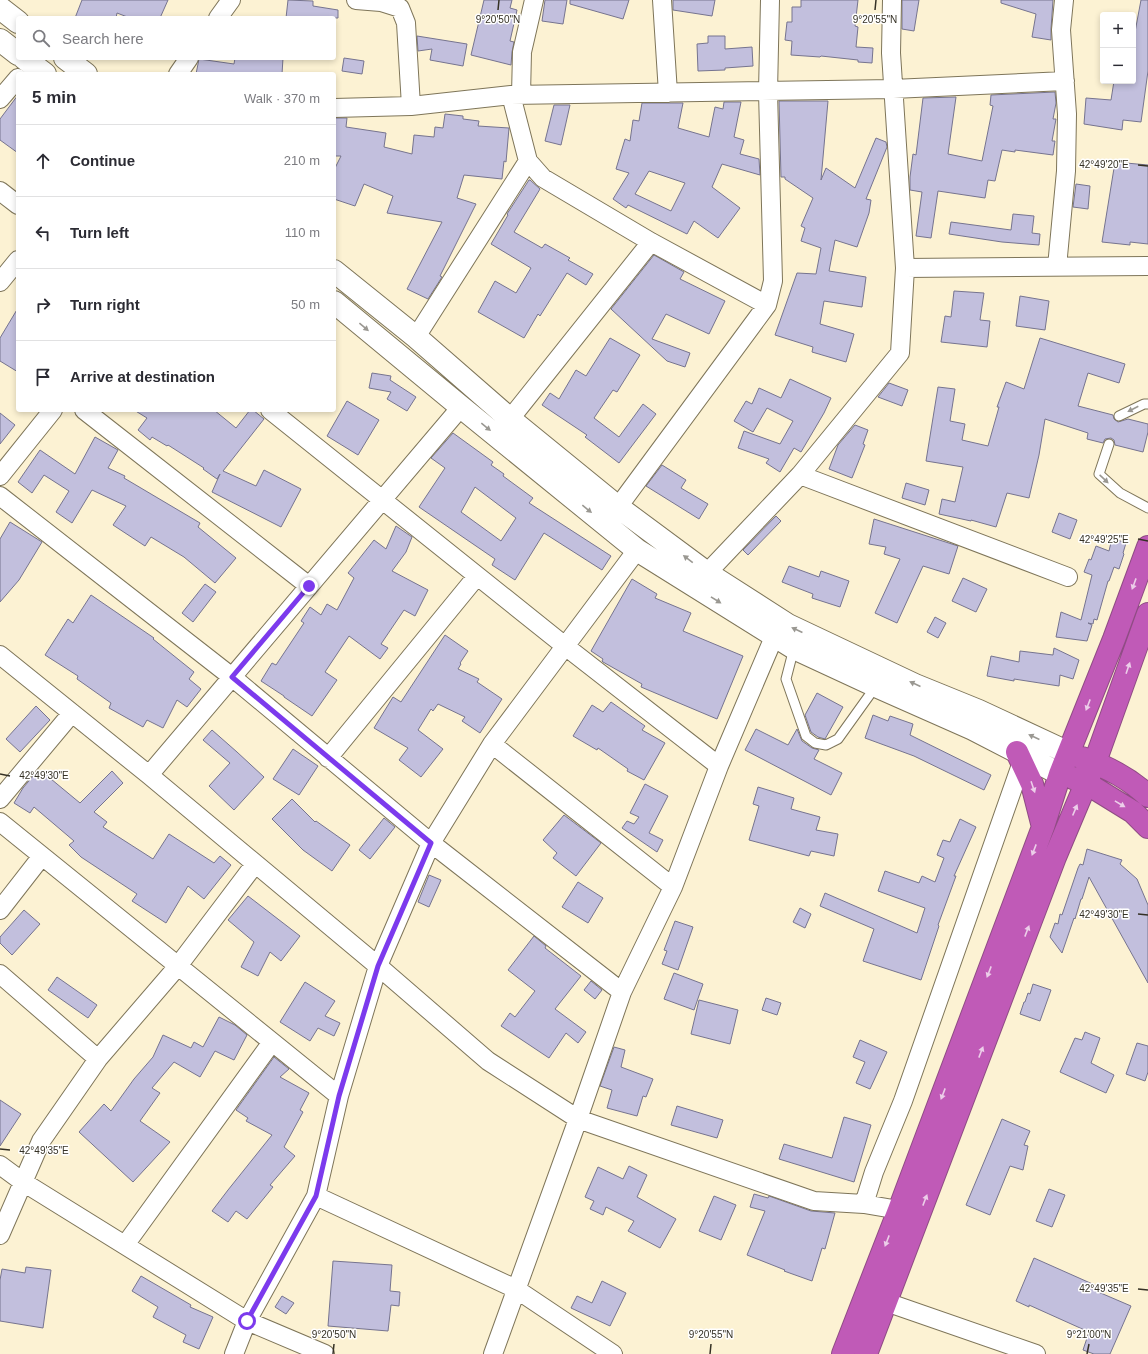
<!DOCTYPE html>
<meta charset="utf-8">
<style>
body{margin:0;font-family:Arial,sans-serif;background:#f7f7f7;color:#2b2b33}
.controls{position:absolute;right:12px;top:12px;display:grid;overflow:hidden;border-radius:4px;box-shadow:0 2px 6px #0003}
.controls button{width:36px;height:36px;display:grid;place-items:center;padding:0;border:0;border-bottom:1px solid #e1e1e2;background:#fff;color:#2b2b33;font:20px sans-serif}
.stop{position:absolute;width:12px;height:12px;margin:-9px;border:3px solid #7c3aed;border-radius:50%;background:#fff}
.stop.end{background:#7c3aed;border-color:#fff;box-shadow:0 1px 4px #0008}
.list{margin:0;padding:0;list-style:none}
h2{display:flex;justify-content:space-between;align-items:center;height:52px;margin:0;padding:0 16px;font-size:17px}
h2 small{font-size:13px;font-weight:400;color:#7c7c81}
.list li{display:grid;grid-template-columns:26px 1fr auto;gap:12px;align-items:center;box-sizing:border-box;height:72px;padding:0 16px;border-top:1px solid #e1e1e2}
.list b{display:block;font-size:15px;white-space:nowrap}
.list em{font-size:13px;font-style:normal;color:#7c7c81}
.icon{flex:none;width:22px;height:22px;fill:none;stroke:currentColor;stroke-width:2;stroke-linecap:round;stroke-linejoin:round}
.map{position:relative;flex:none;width:1148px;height:1354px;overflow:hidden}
.search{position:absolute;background:#fff;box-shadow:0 2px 6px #0003;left:16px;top:16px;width:320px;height:44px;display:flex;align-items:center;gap:10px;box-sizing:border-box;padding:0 14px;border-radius:4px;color:#7c7c81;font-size:15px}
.panel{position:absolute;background:#fff;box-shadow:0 2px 6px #0003;left:16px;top:72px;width:320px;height:340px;border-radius:4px}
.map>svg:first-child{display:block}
.building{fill:#c2bfdd;stroke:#76748f;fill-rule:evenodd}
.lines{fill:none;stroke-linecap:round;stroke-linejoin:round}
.lane-casing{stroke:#7e7559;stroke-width:11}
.street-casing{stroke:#7e7559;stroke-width:20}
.secondary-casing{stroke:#7e7559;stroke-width:24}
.highway-casing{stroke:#8f4c84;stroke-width:24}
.lane{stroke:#fff;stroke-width:9}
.street{stroke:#fff;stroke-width:18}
.secondary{stroke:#fff;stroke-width:22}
.highway{stroke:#c05ab7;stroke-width:22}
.oneway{fill:#9a9892}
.oneway2{fill:#eccee9}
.route{stroke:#7c3aed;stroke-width:5}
.ticks{fill:none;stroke:#353125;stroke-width:1.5}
.ticks-label{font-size:10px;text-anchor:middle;fill:#353125;stroke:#fff;stroke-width:3;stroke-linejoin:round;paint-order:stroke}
</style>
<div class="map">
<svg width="1148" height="1354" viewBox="0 0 1148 1354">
<rect width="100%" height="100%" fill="#fcf2d3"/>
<path class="building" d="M82,0H168L160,18H130L117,13L116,18H75Z
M288,0L313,1V6L338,10V18H286Z
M484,0H512L510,8L517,10L510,41L514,42L512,52L511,65L471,55Z
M545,0H567L563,24L542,21Z
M570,0H629L623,19L570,4Z
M673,0H715L712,16L673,10Z
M801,0H858L855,26L858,27L856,47L873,48L872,63L858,62V60L821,56L820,57L791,55L792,41L785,40L787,22H792V7H801Z
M902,0H919L914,31L902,29Z
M1001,0H1053L1051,29V40L1032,37L1036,14L1001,3Z
M1141,0H1148V71L1141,122L1123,120L1122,130L1084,124L1086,98L1111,100L1114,81H1133V31L1135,32Z
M417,36L467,44L463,66L430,60L432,49L418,51Z
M708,36H725V49L752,47L753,66L725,68V70L698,71L697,44L708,43Z
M235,58H283L282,74H196L199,59L234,64Z
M344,58L364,61L362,74L342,71Z
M1055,92L1056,103L1053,119H1056L1052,141H1055L1053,155L1015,150V152L1002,150L995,181L988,180L985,198L938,191L931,238L916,236L922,192L910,190V177L913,154L916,155L923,98L956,97L948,154L982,161L993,106L990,105L991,95Z
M18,95V153L0,140V119Z
M779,101H828L821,180L826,168L855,188L876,138L886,142L887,147L866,199L871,200L869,213L857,247L835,240L829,271L866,277L862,307L824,301L820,324L854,334L846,362L812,352L813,347L775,335L797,273L816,274L821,248L801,241L805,228L801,226L813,198L785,179V177H781Z
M724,102H741L734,137L744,140L740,154L759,159L760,175L722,164L712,187L740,208L718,238L694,221L687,234L628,205L626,208L613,199L629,173L616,169L625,139L630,141L633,120L639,121L642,103H683L678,128L709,137L715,107L723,109ZM649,171L685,183L671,211L635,194Z
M554,105H570L561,145L545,141Z
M445,114L463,116V119L479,121L478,126L509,128L506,162L504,161L502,179L464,175L457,198L476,204L440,276L442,277L428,299L407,289L442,222L387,213L393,196L364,184L355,206L334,199V170L341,156H334V118H347L346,127L386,133L384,147L412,154L414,135L434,137L435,127L443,128Z
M1115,162L1148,165V244L1130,242V245L1102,242Z
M529,180H530L540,189L514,232L542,248L545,244L570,258L568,260L593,274L586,285L567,273L540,316L538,314L524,338L478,312L495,281L516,293L531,268L491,244L508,215L507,214Z
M1076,184L1090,186L1088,209L1073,207Z
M1013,214L1034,216L1032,233L1040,234L1039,245L1002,242L949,234L951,222L1011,230Z
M654,255L684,272L680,279L725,301L709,334L666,314L652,339L690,353L685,367L667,361L611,309Z
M954,291L984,293L980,320L990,321L987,347L941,342L945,316L951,317Z
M1020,296L1049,301L1045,330L1016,326Z
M18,308V372L0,361V338Z
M610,338L640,355L617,392L613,390L594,418L619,437L643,404L656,414L619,463L585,437L587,435L542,405L550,393L559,399L576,370L586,376Z
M1040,338L1125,364L1119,383L1088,373L1078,406L1113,415L1114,419L1118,422L1128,419L1148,424V432L1143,452L1115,445L1114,440L1111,438L1105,439L1103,443L1087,439L1088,433L1045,419L1039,455L1029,498L1007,493L996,527L971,520V521L939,514L942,499L955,502L963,467L926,461L938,387L955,389L950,421L965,424L962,440L988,446L999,407H997L1006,382L1024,389Z
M372,373L391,376L390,380L416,397L407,411L387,399L391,392L369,388Z
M790,379L831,398L824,413L801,452L794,448L780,472L766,463L769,459L738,448L744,431L780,444L793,421L767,408L753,432L734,421L746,401L752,404L759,388L781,398Z
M889,383L908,390L902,406L878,397Z
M347,401L379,420L358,455L327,436Z
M134,410H214L236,428L250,410H253L264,419L223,471L256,486L264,470L301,489L281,527L212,492L220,474L217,479L203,469L204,468L168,445L167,446L152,437L150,440L138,430L147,418Z
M0,413L15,425L0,444Z
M855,425L868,430L863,444L865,445L852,478L829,469L838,445Z
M453,433L493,462L491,465L504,474L503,476L533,498L529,503L611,556L602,570L544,533L515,580L492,565L495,559L419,507L445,468L431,458ZM475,487L516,518L501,541L461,512Z
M95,437L118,450L108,468L125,476L124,478L200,523L198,527L236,558L215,583L184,557L151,537L145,546L113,525L126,506L92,490L72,523L56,512L69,491L44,475L32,493L18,482L40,450L75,474Z
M662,465L686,480L681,488L708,504L699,519L646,486Z
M906,483L929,490L925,505L902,498Z
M1059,513L1077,520L1070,539L1052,532Z
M776,516L781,521L748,555L743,550Z
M874,519L958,546L949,574L923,566L897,623L875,613L900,559L884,554L886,547L869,544Z
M10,522L42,542L19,580L0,602V539Z
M396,526L412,537L406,552L392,571L428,590L415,616L404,610L381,644L388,648L380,659L349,636L325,672L337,680L312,716L284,697V696L261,681L272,663L276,665L304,623L301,621L310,607L321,615L327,604L337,610L354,578L348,573L374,540L386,549Z
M1112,538L1126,543L1123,553L1124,554L1119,569L1114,567L1109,581H1108L1097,620L1094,619L1093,624L1088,623L1092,625L1087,641L1056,637L1061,612L1081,620L1092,575L1084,572L1089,559L1091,560L1096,546L1109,551Z
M789,566L819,577L821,571L849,581L840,607L812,598L813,594L782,582Z
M963,578L987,589L976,612L952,601Z
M632,579L657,594L655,598L691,613L683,631L743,656L717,719L641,687L642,684L603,662L602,661L603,659L591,651Z
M205,584L216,592L193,622L182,613Z
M91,595L154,638L153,639L194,672L189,679L201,689L187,707L177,700L163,728L147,720L143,727L109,708L111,703L77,679L78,676L45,655L68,619L73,623Z
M935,617L946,623L938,638L927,632Z
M445,635L468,651L460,663L461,664L458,669L479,679L477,682L502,699L480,733L462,721L465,717L438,704L433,711L431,709L418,730L443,749L421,777L399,760L408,748L374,728L393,697L401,702Z
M1054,648L1079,660L1073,679L1060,675L1059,686L1014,679V681L987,676L991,656L1019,662L1020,651L1053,655Z
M817,693L843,707L825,739L818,737L811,732L805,715Z
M611,702L645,726L642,730L665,743L644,780L627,771L628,769L598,748L597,750L573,736L592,705L603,712Z
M36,706L50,720L20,752L6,739Z
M873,715L888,721L890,716L913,724L910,735L991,775L984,790L914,756L865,738Z
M756,729L788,745L797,729L802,741L812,748L819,750L814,759L842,773L831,795L745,750Z
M212,730L237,752L264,777L234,810L209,786L230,763L203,740Z
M293,749L318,766L299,795L273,779Z
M38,770L52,778L51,779L80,803L112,771L123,783L94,812L107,822L103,827L153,859L169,834L214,863L220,856L231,865L204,899L188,886L166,923L132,901L137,894L81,857L69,845L74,841L34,807L30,813L14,803L23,788Z
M645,784L668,796L649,833L663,840L657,852L622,828L627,821L634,824L639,817L630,813Z
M758,787L794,798L791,809L820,817L816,830L838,834L834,856L811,851L809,856L749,840L759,806L753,804Z
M292,799L315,822L316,821L350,845L332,871L303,850L272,819Z
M564,815L601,843L576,876L553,858L557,853L543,840Z
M384,818L395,827L370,859L359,850Z
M960,819L976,827L954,876H956L938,925L939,926L921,980L863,961L874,929L820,906L825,893L917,933L925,908L878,891L885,871L919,883L922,876L935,882L944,858L937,855L943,840L950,842Z
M1087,849L1122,860L1120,864L1137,879L1148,905V983L1089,877L1082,899H1081L1075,919L1074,918L1062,953L1050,937L1055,923L1058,924L1060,914L1062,915L1078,868L1080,864L1083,865Z
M429,875L441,880L429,907L418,902Z
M578,882L603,898L588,923L562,907Z
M248,896L300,936L281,961L270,952L258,976L241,967L254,942L228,920Z
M800,908L811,914L805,928L793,922Z
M24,910L40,924L12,955L0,943V937Z
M675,921L693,927L678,970L662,964L667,951L664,950Z
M534,936L546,946L545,948L581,976L555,1009L586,1032L578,1043L566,1033L549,1058L501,1026L510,1013L515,1017L535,991L508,970Z
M674,973L703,984L694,1010L664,999Z
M57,977L97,1005L88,1018L48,990Z
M591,981L602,990L595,999L584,990Z
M305,982L335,1001L325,1016L340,1023L334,1036L318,1028L310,1041L280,1022Z
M1033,984L1051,990L1040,1021L1020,1014L1024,1002H1025L1028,993L1030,994Z
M766,998L781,1003L777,1015L762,1010Z
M699,1000L738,1010L730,1044L691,1034Z
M219,1017L235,1025L247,1035L234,1060L215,1051L200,1077L174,1062L152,1088L160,1093L140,1121L170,1142L133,1182L79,1132L104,1104L111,1111L134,1079L153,1057L163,1035L191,1048L194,1042L203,1047Z
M1085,1032L1100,1038L1091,1063L1114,1075L1106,1093L1060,1072L1075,1038L1082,1040Z
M860,1040L887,1052L870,1089L856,1083L865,1062L853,1057Z
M1137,1043L1148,1046V1072L1145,1081L1126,1074Z
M614,1047L625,1050L621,1067L653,1079L646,1097L643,1096L637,1116L607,1108L612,1090L600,1086Z
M274,1057L289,1069L280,1077L309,1093L300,1110L303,1112L284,1147L295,1156L270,1185L273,1187L247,1219L236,1211L228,1222L212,1211L228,1190L272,1135L246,1121L248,1118L236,1110Z
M0,1100L21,1114L0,1146Z
M677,1106L723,1120L717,1138L671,1125Z
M844,1117L871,1125L854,1182L779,1159L784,1144L832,1158Z
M1002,1119L1030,1131L1024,1145L1028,1146L1023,1170L1010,1166L990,1215L966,1205Z
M629,1166L647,1175L637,1197L676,1219L660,1248L628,1231L634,1221L606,1207L603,1215L590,1209L594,1201L585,1197L598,1167L623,1179Z
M1049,1189L1065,1195L1052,1227L1036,1221Z
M754,1194L768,1198L769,1196L811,1211L835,1213L825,1249L822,1248L812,1281L784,1271L785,1270L747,1255L765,1211L750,1207Z
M714,1196L736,1205L721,1240L699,1231Z
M1034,1258L1097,1286L1096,1291L1131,1306L1110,1354H1094L1083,1350L1089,1332L1029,1305V1307L1016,1301Z
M333,1261L392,1265L390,1291L400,1292L399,1306L391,1305L388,1331L328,1326Z
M26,1267L51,1270L43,1328L0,1321V1280L2,1269L25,1273Z
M141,1276L191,1305L190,1307L213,1317L199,1349L183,1342L186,1335L153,1317L158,1307L132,1291Z
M602,1281L626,1293L610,1326L571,1308L577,1296L592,1303Z
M282,1296L294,1303L286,1314L275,1307Z"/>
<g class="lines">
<defs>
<path id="lane" d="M1119,416L1144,404H1148
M1109,444L1099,474L1120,493L1148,508
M794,648L786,679L806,736L815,743L826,745L838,739L876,686"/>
<path id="street" d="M356,0L381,2L400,8L406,23L411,106
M662,0L668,93
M218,18L231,0
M178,74L189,58
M511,95L528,161L543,178L651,242L767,305
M521,95L522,52L534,0
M0,99L18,78
M334,108L411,106L511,95L893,89L1065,81
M0,191L18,205
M1057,267L1066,171L1067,114L1061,30L1064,0
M905,268L1148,266
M0,282L18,260
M416,337L528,161
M84,410L309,586
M270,410L565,646L719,766
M510,419L651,242
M800,475L1068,577
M0,476L53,410
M0,496L232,677L431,843L622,992
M618,507L767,305L773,281L768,92L770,0
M707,573L800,475L900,353L905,268L891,53L892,0
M0,655L149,775L378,966L488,1061L578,1119L814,1201L864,1204L874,1172L903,1101L1022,762
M492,744L673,887
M328,758L477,576
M149,775L461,407
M0,799L72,713
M0,822L339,1096
M0,910L42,856
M0,974L98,1059
M0,1165L23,1182L247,1321L325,1354
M316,1196L516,1289L613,1354
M864,1204L899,1210
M0,1235L41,1141L98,1059L178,966L255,864
M125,1245L272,1042
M886,1302L1036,1354
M234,1354L247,1321L316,1196L339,1096L378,966L431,843L492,744L637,550
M493,1354L578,1119L622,992L673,887L719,766L774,637"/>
<path id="secondary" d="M0,8L18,22
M0,40L18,54
M24,58L45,74
M65,58L86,74
M334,271L416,337L510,419L618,507L707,573L788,625L915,685L979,711L1069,753
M334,302L461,407L637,550L794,648L876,686L973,729L1060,774"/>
<path id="highway" d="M1017,752L1032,784L1043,827
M1082,758C1105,766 1130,779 1148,796
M1073,778L1086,783L1133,812L1148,827
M843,1354L899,1210L1043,827L1060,774L1114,639L1148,547
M866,1354L1055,857L1095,762L1148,614"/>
</defs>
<use href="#lane" class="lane-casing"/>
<use href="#street" class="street-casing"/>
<use href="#secondary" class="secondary-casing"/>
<use href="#highway" class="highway-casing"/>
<use href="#lane" class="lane"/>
<use href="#street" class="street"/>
<use href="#secondary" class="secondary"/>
<use href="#highway" class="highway"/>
</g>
<defs><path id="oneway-solid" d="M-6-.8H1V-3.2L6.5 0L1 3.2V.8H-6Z"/></defs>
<g class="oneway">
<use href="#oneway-solid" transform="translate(364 327) rotate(40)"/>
<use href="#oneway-solid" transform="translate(1133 409) rotate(153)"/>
<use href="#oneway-solid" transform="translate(486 427) rotate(39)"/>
<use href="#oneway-solid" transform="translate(1104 479) rotate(43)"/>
<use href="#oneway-solid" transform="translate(587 509) rotate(39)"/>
<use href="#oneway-solid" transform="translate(688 559) rotate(-143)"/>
<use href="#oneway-solid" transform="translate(716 600) rotate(32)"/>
<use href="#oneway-solid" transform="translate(797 630) rotate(-155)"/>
<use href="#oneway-solid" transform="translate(915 684) rotate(-156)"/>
<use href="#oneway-solid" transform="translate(1034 737) rotate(-155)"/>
</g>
<g class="oneway2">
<use href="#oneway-solid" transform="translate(1134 584) rotate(110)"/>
<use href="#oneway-solid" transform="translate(1128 668) rotate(-71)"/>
<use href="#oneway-solid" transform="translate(1088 705) rotate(111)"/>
<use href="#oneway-solid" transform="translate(1033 787) rotate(71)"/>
<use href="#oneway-solid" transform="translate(1120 804) rotate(31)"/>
<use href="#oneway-solid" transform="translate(1075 810) rotate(-67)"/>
<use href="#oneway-solid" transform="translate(1034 850) rotate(111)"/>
<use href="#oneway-solid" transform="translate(1027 931) rotate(-69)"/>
<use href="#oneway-solid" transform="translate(989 972) rotate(111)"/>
<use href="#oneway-solid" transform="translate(981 1052) rotate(-69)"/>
<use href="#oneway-solid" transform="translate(943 1094) rotate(111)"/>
<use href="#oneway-solid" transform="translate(925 1200) rotate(-69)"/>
<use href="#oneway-solid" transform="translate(887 1241) rotate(111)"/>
</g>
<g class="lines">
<path class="route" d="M247,1321L316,1196L339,1096L378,966L431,843L232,677L309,586"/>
</g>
<path class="ticks" d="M498,10L499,0M875,10L876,0M1138,165L1148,166M1138,539L1148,541M0,774L10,776M1138,914L1148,915M0,1149L10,1150M1138,1289L1148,1290M333,1354L334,1344M710,1354L711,1344M1087,1354L1089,1344"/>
<g class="ticks-label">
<text x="498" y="23">9°20'50"N</text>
<text x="875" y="23">9°20'55"N</text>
<text x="1104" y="168">42°49'20"E</text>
<text x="1104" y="543">42°49'25"E</text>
<text x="44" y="779">42°49'30"E</text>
<text x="1104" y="918">42°49'30"E</text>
<text x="44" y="1154">42°49'35"E</text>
<text x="1104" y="1292">42°49'35"E</text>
<text x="334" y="1338">9°20'50"N</text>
<text x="711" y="1338">9°20'55"N</text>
<text x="1089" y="1338">9°21'00"N</text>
</g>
</svg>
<div class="controls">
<button>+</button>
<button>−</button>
</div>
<div class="stop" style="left:247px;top:1321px"></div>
<div class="stop end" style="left:309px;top:586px"></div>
<div class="search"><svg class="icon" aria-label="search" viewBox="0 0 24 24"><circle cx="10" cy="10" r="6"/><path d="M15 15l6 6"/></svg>Search here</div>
<section class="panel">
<h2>5 min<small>Walk · 370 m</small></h2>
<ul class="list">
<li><svg class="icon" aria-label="ahead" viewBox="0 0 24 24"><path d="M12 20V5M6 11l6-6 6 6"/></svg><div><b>Continue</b></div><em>210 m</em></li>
<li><svg class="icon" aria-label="left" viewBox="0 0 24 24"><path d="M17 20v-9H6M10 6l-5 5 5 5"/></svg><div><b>Turn left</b></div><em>110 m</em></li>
<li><svg class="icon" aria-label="right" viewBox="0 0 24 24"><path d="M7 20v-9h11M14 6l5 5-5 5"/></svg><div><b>Turn right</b></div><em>50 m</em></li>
<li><svg class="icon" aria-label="arrive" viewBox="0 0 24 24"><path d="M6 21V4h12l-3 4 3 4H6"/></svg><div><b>Arrive at destination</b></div></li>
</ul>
</section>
</div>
